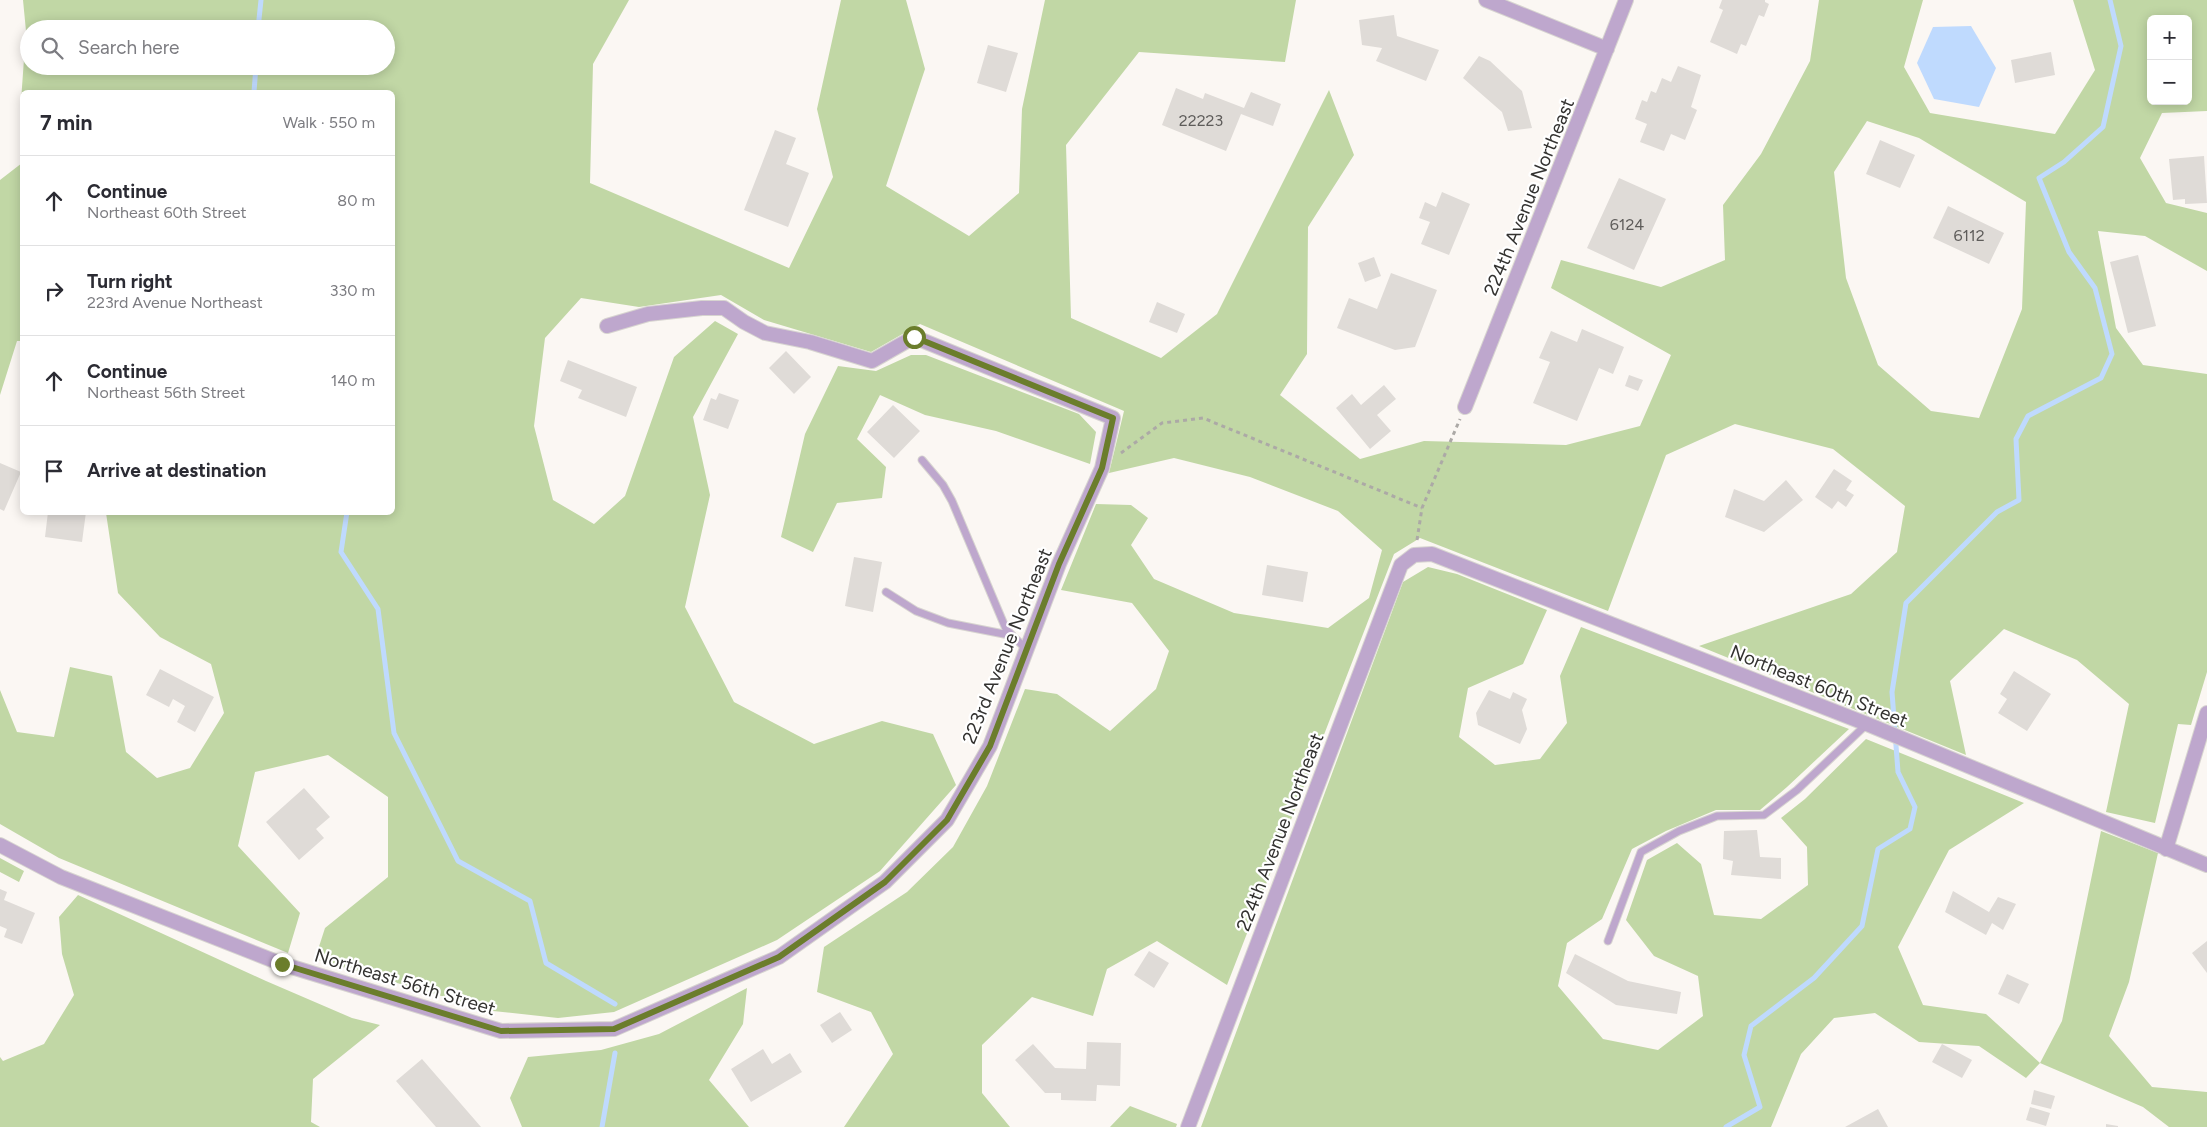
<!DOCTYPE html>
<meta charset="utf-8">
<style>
body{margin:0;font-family:Figtree,sans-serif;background:#f7f7f7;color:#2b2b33}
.controls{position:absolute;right:15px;top:15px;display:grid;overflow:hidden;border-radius:8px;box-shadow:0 2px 12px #0003}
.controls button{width:45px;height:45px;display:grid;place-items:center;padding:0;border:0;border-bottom:1px solid #e1e1e2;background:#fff;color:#2b2b33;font:25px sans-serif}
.stop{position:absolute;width:15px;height:15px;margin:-11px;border:4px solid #6b7d2c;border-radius:50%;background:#fff}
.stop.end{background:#6b7d2c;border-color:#fff;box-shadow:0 1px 5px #0008}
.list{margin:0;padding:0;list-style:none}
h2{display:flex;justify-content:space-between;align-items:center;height:65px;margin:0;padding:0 20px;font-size:21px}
h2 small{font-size:16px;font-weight:400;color:#7c7c81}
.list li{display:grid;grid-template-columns:32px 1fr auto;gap:15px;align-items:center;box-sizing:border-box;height:90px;padding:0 20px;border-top:1px solid #e1e1e2}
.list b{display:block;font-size:19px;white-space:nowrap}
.list p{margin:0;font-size:16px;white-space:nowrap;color:#7c7c81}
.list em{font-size:16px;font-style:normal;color:#7c7c81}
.icon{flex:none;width:28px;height:28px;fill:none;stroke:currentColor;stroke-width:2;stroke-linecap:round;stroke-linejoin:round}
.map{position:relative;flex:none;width:2207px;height:1127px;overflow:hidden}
.search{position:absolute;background:#fff;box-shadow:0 2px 12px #0003;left:20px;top:20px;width:375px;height:55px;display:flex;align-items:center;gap:12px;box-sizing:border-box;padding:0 18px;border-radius:28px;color:#7c7c81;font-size:19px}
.panel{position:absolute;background:#fff;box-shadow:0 2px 12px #0003;left:20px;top:90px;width:375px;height:425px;border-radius:8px}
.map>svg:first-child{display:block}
.green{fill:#c1d7a5;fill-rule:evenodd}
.water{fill:#bfdafe}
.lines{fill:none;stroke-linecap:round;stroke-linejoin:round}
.stream{stroke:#bfdafe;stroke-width:5}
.building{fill:#dfdbd7}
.lane-casing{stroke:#d7d4d0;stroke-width:9}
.street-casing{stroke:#d7d4d0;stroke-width:16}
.path{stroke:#aca9a6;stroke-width:3;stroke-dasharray:4 4;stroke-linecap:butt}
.lane{stroke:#bea7cd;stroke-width:7}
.street{stroke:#bea7cd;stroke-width:14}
.route{stroke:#6b7d2c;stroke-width:6}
.labels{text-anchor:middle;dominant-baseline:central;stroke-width:4.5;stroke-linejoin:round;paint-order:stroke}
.number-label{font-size:16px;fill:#5e5c5a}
.street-label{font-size:19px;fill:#333230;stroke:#fff}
</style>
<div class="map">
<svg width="2207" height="1127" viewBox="0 0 2207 1127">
<rect width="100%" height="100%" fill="#fbf7f3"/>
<path class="green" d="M23,0H629L593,64L590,183L789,268L833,177L817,109L841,0H906L925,69L886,186L969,236L1019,193L1022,109L1045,0H1296L1285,62L1139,52L1066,145L1071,318L1161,358L1217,314L1329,90L1354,155L1308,227L1307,354L1280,395L1360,459L1424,441L1566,445L1640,426L1671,355L1551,288L1561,260L1661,287L1725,260L1723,205L1761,154L1810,61L1819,0H1923L1904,67L1930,113L2055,134L2095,70L2073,0H2207V111L2162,113L2140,158L2166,203L2207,213V271L2145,236L2098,231L2116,328L2143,365L2207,374V672L2191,725L2178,724L2155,823L2106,812L2129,704L2077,660L2004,629L1950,681L1966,755L1699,646L1851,594L1897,552L1905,506L1833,449L1735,424L1666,455L1608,611L1420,538L1394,554L1227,985L1157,941L1107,969L1093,1016L1032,997L982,1045V1093L1010,1127H844L893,1054L871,1012L817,992L824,947L907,892L953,847L987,786L1025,689L1057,694L1110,731L1156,689L1169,651L1132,603L1061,590L1096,504L1131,505L1148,518L1131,545L1154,579L1234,613L1328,628L1369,598L1382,550L1338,511L1250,477L1174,458L1109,473L1124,411L920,324L871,352L764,320L721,295L639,307L581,298L545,338L534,426L553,500L594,524L625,496L674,357L715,321L738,334L693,417L710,495L685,607L734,702L814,744L882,721L933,734L956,785L880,871L777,940L614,1012L558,1018L493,1011L315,959L325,928L388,877V797L328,755L255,772L238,846L300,913L288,953L59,858L0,824V690L17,732L54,737L70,667L112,676L126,752L157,778L190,768L224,713L211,664L160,637L118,593L106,513L392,512V92H22V122L20,115L26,31ZM2151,19H2188V101H2151ZM29,29H386V66H29ZM1867,121L1919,138L2026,202L2022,309L1979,418L1931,411L1878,365L1846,278L1834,172Z
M22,163V341H17L0,395V180Z
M911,355H926L1079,414L1096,432L1090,464L996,431L925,415L880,395L857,439L886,467L882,498L837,503L813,552L781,537L805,434L838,366L876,371Z
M1428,567L1457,574L1547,610L1523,664L1468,688L1459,737L1495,765L1540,759L1567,723L1560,676L1581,627L1849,729L1787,787L1760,810H1716L1666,831L1632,849L1602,919L1567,943L1558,986L1603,1039L1658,1050L1703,1016L1698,976L1654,956L1626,920L1647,860L1677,843L1701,864L1714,915L1761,919L1808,885L1807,847L1781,818L1805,799L1866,739L2024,803L1949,850L1898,947L1923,1005L1986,1014L2040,1063L2062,1021L2101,831L2158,853L2129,982L2109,1036L2152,1087L2207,1092V1127H2169L2143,1107L2040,1063L2026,1078L1979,1046L1919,1042L1875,1013L1834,1018L1801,1054L1771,1127H1201L1403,582Z
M0,858L24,871L19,882L0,872Z
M78,895L266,981L352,1018L380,1025L313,1079L311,1122L320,1127H0V1057L3,1061L44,1044L74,995L62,954L59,917Z
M747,988L743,1024L709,1080L749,1127H522L510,1098L528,1057L601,1050L659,1034Z
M1130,1106L1177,1124L1176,1127H1110Z"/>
<path class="water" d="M1971,26L1996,68L1979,107L1934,99L1917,63L1933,27Z"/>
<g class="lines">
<path class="stream" d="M258,29L261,0
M254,92L256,66
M347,512L341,552L378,609L394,733L458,861L530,901L546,963L615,1004
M602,1127L615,1053
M1726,1127L1760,1107L1744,1055L1751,1026L1814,978L1862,926L1878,849L1910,829L1915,807L1898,772L1892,692L1906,603L1997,512L2019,500L2016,439L2028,416L2101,378L2112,354L2095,288L2069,252L2039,178L2064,162L2103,127L2121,46L2110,0"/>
</g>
<path class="building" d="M1722,0H1765V2L1769,4L1764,17L1759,15L1746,46L1741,44L1737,54L1710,42L1723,10L1719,8Z
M1394,15L1397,36L1439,50L1426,81L1376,61L1382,48L1362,45L1359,20Z
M988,45L1018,53L1006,92L977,83Z
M2051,52L2055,75L2015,83L2011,60Z
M1479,56L1490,61L1522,91L1532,128L1508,131L1502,112L1463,78Z
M1678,66L1701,75L1691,107L1697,110L1685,140L1671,134L1664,151L1640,142L1647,124L1635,119L1642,100L1647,102L1651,91L1656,93L1662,78L1671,82Z
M1176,88L1203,99L1205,93L1244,108L1251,92L1281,104L1273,126L1241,114L1226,151L1162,125Z
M775,130L796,138L786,164L809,173L788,227L744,210Z
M1880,140L1915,155L1900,188L1866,174Z
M2204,156L2207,203L2185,204V199L2173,200L2169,159Z
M1619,178L1666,199L1634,270L1587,248Z
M1442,192L1470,204L1449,255L1421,244L1430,222L1419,218L1425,202L1436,207Z
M1948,206L2004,233L1989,264L1933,238Z
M2138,255L2156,326L2128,333L2110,262Z
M1374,257L1381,276L1365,282L1358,263Z
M1391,273L1437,290L1415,347L1395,350L1337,328L1349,298L1377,309Z
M1157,302L1185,314L1177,333L1149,322Z
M1582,329L1624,347L1613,374L1599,368L1577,421L1533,403L1550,362L1539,358L1551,331L1577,342Z
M786,351L811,377L794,394L769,368Z
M568,360L637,387L626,417L578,398L582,390L560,381Z
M1629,375L1643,380L1638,391L1625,386Z
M1384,385L1396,399L1377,415L1391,431L1370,449L1336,408L1352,394L1361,405Z
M719,393L739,400L728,429L703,420L711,398L716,400Z
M893,405L920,431L894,458L867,432Z
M0,463L21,472L4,511L0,509Z
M1834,469L1852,481L1846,490L1854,495L1846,507L1838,501L1832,509L1815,497Z
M1786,480L1803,500L1764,532L1725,517L1734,489L1764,501Z
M48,512H86L82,542L45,537Z
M854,557L882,562L873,612L845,606Z
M1267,565L1308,572L1303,602L1262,595Z
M160,669L214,697L195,732L177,722L185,706L173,699L169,707L146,695Z
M2014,671L2051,694L2027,731L1998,713L2007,699L2000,694Z
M1489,690L1510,699L1513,692L1527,699L1522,710L1527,729L1520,744L1478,725L1476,713Z
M304,788L330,817L316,829L324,838L299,860L266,822Z
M1757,830L1760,857L1781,858V879L1731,875L1733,861L1723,859L1724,831Z
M0,889L7,892L4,900L35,913L22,944L4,937L7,929L0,926Z
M1953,891L1989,912L1998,897L2016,904L2003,930L1992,923L1986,935L1945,912Z
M2207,941V973L2192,953Z
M1149,951L1169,963L1154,988L1134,975Z
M1575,954L1628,981L1681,992L1677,1014L1616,1005L1566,973Z
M2007,974L2029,984L2019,1004L1998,994Z
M840,1012L852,1030L832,1043L820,1025Z
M1087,1042L1121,1043L1120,1086L1097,1085L1096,1101L1061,1100V1093H1045L1015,1060L1033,1044L1055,1068L1086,1069Z
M1942,1044L1972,1060L1962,1078L1932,1062Z
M763,1049L772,1064L790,1053L802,1072L751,1102L731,1069Z
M422,1059L481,1127H436L396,1081Z
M2034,1090L2055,1096L2051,1109L2031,1104Z
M2030,1107L2050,1113L2046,1126L2026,1120Z
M1878,1109L1888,1127H1845Z
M2106,1124L2118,1126V1127H2106Z"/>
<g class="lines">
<defs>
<path id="lane" d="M922,460L943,485L952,501L1006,629L1026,649
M886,592L916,611L948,623L1009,635
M1608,941L1641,852L1679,831L1717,816L1764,815L1797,790L1867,724"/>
<path id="street" d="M1486,0L1607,49
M1465,407L1626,0
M0,845L61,877L282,964L501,1031L614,1029L779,957L885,882L947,820L990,746L1059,564L1102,468L1113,418L914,337L872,361L810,342L765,333L744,322L724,308H702L648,314L607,326
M2166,849L2207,713
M1188,1127L1401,565L1414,555L1432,554L1867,724L2207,865"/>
</defs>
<use href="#lane" class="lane-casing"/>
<use href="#street" class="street-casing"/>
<path class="path" d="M1121,453L1162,423L1203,418L1422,508
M1417,540L1422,508L1460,419"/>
<use href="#lane" class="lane"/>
<use href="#street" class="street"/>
</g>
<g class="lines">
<path class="route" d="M282,964L501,1031L614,1029L779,957L885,882L947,820L990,746L1059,564L1102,468L1113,418L914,337"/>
</g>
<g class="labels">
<g class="number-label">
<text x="1201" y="120">22223</text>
<text x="1627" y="224">6124</text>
<text x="1969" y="235">6112</text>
</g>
<g class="street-label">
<text transform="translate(1529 197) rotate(-68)">224th Avenue Northeast</text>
<text transform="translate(1007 646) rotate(-68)">223rd Avenue Northeast</text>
<text transform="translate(1819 686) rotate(22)">Northeast 60th Street</text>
<text transform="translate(1280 832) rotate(-69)">224th Avenue Northeast</text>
<text transform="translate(405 982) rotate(17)">Northeast 56th Street</text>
</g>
</g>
</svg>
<div class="controls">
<button>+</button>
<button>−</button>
</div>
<div class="stop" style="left:914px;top:337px"></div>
<div class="stop end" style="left:282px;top:964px"></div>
<div class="search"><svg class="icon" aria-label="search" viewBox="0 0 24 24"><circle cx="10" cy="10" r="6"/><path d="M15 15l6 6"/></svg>Search here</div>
<section class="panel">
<h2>7 min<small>Walk · 550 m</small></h2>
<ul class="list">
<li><svg class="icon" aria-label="ahead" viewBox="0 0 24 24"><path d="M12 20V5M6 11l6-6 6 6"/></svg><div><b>Continue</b><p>Northeast 60th Street</p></div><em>80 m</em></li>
<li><svg class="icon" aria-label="right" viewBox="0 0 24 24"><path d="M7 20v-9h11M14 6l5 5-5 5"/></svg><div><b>Turn right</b><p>223rd Avenue Northeast</p></div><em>330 m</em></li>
<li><svg class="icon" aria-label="ahead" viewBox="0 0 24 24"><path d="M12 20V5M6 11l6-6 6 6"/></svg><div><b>Continue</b><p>Northeast 56th Street</p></div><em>140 m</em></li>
<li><svg class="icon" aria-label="arrive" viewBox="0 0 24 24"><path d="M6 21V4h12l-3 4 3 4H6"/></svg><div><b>Arrive at destination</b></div></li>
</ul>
</section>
</div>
